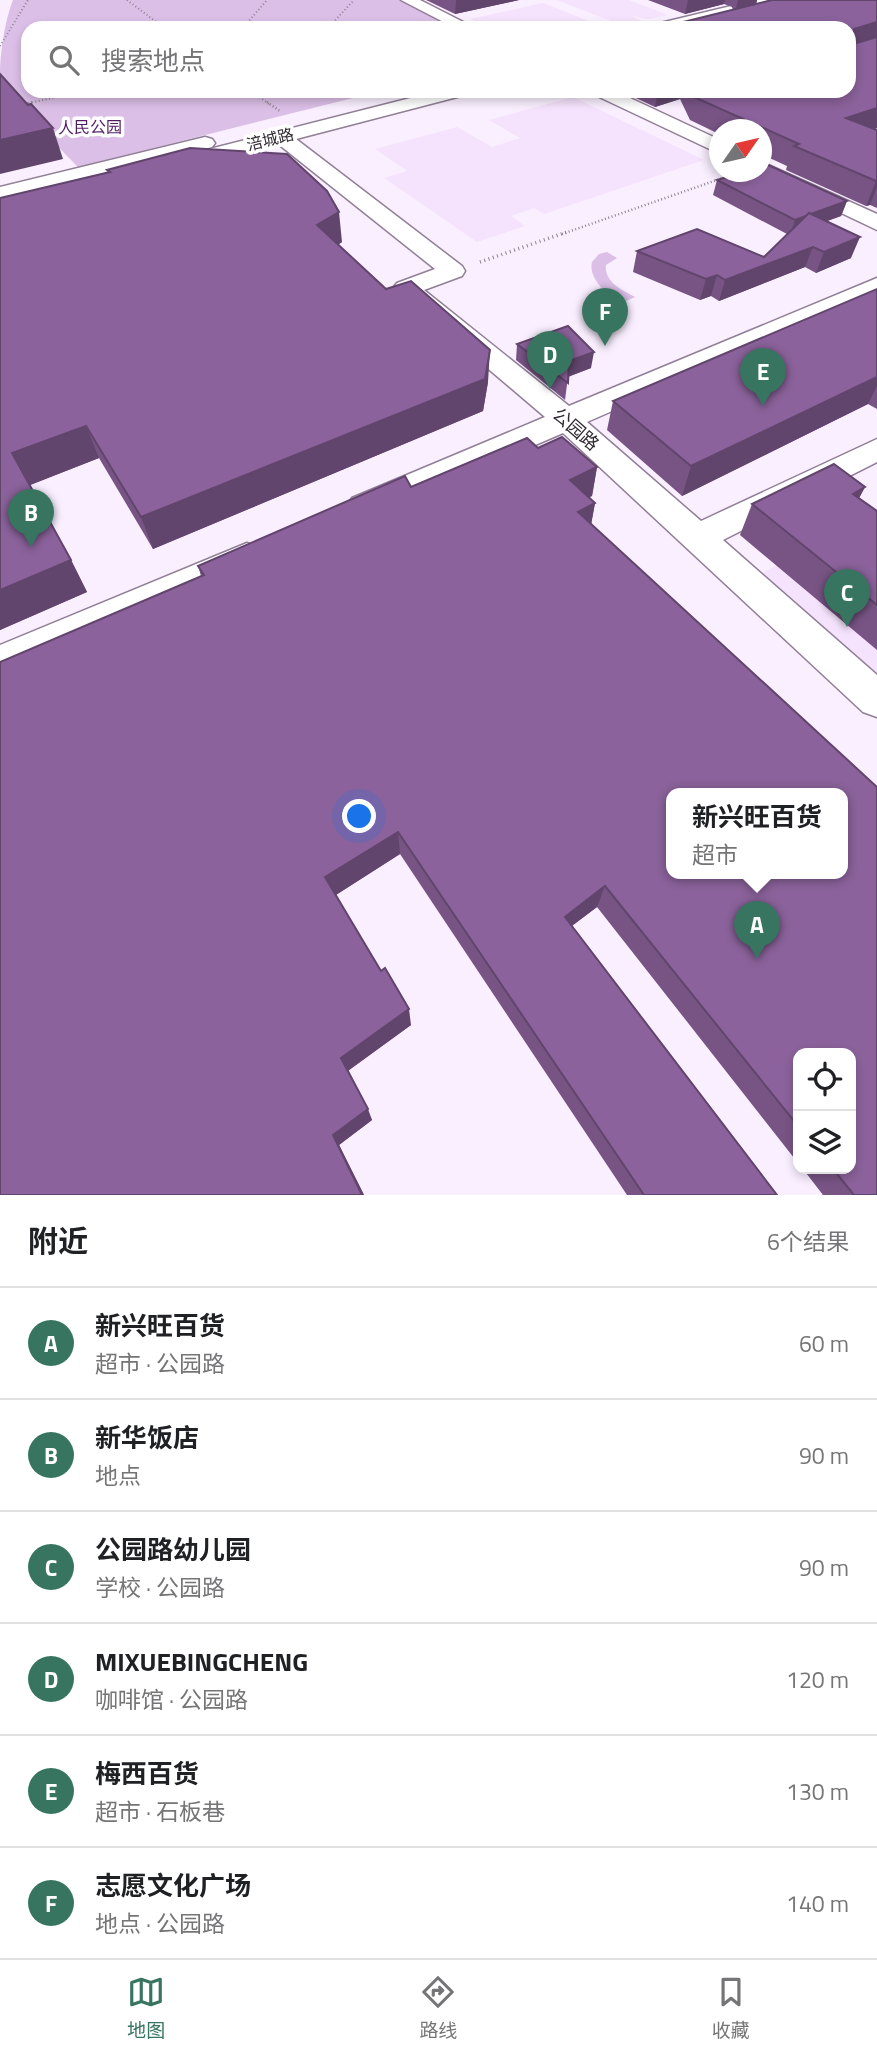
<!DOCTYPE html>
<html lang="zh">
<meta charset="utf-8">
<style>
body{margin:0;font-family:"Titillium Web","Noto Sans SC",sans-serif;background:#f2f2f2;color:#202124}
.controls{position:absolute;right:21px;bottom:21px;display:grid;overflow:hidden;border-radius:14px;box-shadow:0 4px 10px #0003}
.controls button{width:63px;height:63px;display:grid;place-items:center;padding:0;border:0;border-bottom:2px solid #e0e0e0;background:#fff;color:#202124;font:35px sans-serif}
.compass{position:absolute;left:709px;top:119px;width:63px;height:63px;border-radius:50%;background:#fff;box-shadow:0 4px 10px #0003;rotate:56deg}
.you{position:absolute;left:360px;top:817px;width:24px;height:24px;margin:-18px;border:5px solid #fff;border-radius:50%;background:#1a73e8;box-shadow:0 0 0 10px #1a73e833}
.badge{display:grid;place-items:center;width:46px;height:46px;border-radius:50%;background:#387561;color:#fff;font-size:23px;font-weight:700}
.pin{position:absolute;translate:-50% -58px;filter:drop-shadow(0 2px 4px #0008)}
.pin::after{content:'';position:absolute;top:37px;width:24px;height:21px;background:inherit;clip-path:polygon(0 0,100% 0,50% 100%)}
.popup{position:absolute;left:666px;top:788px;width:182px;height:91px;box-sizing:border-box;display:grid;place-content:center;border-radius:14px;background:#fff;filter:drop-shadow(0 2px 5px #0005);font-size:23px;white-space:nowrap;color:#757577}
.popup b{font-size:26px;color:#202124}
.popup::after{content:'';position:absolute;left:50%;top:100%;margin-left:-14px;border:14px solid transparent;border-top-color:#fff}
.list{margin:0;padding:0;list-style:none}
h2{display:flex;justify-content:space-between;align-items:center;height:91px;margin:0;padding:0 28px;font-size:30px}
h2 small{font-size:23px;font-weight:400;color:#757577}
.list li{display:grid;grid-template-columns:46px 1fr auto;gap:21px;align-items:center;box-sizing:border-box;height:112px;padding:0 28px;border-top:2px solid #e0e0e0}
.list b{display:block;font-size:26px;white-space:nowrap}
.list p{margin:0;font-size:23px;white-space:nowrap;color:#757577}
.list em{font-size:23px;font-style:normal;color:#757577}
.icon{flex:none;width:38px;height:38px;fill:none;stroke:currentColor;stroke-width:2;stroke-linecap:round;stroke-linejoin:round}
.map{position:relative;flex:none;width:877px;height:1195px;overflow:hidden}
.search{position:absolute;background:#fff;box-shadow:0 4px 10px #0003;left:21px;right:21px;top:21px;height:77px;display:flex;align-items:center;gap:18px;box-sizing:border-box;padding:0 24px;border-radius:21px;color:#757577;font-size:26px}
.sheet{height:763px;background:#fff}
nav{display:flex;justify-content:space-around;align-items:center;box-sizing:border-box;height:98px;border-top:2px solid #e0e0e0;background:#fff;font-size:19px;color:#757577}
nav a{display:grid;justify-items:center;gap:4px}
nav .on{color:#387561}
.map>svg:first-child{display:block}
.built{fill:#f5e2fc}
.green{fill:#dcbfe7}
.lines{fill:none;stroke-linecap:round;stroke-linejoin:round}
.minor-casing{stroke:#907f97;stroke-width:3}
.path-far2{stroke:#8e8591;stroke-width:2;stroke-dasharray:1 2.5;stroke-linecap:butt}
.path-far1{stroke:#8e8591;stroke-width:2.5;stroke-dasharray:1 2.5;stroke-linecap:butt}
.path{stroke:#8e8591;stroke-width:3.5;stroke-dasharray:1 3.5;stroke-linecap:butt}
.minor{fill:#fff;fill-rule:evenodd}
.wall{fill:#785485}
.shaded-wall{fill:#61456c}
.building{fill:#8b629b;stroke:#61456c;stroke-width:2;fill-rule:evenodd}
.labels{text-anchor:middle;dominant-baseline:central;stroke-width:7;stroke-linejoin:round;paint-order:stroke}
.far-park-label{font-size:16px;fill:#511b63;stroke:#fff}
.far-street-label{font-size:16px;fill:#312a33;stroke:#fff}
.street-label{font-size:18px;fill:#312a33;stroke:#fff}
</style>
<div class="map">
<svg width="877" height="1195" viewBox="0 0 877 1195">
<rect width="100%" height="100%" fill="#faefff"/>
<path class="built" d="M557,0H629L668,15L648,19L632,16L641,21L621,25Z
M543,3L606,28H490L470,19Z
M573,97L704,160L544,214L534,208L511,216L525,226L477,242L384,178L407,171L375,149L457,127L492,147L520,138L489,120Z
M877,514V679L758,575Z"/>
<path class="green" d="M13,0H401L458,28H28V91H381L78,167C60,148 7,97 0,75C0,53 5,20 13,0Z
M607,252L617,258L606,265C604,282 622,290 635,297L622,303C608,296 588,279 592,262L599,254Z"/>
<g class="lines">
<defs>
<path id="minor" d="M401,0H420L475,28H455Z
M756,0H781L779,3L677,28H650L652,25Z
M438,91H468L465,95L296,139L462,266L465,271L462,276L424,290L569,406L877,278V295L587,422L701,521L877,439V462L723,540L877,675V717L863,712L563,433L376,514L364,518L352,514L347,506L352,498L545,417L393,288L397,283L435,269L277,143L181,168L174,166L171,162L174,158Z
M592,91H615L720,140V154L595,95Z
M205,137L212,139L215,143L212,147L0,201V187Z
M762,162L877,214V230L755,172H762Z
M247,543L259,547L265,556L259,565L0,678V645Z"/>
</defs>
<use href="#minor" class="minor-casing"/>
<path class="path-far2" d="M127,0L163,27
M247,23L267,0
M160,28L216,22L272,28
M328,28L354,0
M0,46L28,0
M251,91L269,104
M25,104L85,91"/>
<path class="path-far1" d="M267,102L281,112
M24,104L33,102
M562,234L740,172"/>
<path class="path" d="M480,262L567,232"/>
<use href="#minor" class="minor"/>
</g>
<path class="wall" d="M426,0H519L455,14Z
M648,0H757L756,4L877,0V128L874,129L877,130V208L870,205L866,206L786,170L787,166L761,154V130H719V134L690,120L680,99L655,107L621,91H849L733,10L732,7L724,4L685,14Z
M107,170L342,242L338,245L488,382L483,411L153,549L99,458L29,485L71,560L87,592L0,630V198L108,173Z
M717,180L847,201L841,216L826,221L851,258L816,273L805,267L719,301L711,296L700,300L633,272L637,251L764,257L787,234L713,195Z
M877,289V409L868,404L682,496L607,430L613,401Z
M517,344L591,368L568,377L565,400L516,360Z
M538,448L597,467L592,496L589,497L595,503L591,524L877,1195H823L803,1169H851L798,1053V1163L597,907L572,926L777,1195H627L400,854L336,895L411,1025L348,1071L372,1120L339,1145L364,1195H0L1,725L201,576L198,566L411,487Z
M865,487L859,498L877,511V650L740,535L752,504Z"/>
<path class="shaded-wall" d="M456,0H519L455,14Z
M688,0H725L724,4L685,14Z
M738,0H757L755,9L735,13Z
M877,22V38L849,50L854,29Z
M658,91H682L680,99L655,107Z
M877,108V128L838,142L846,118Z
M53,128L63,159L0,174V140Z
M876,181H877V187L870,205L866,206Z
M847,201L841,216L790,235L795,220Z
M339,212L342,242L320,256L317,225Z
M860,237L851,258L816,273L824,252Z
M813,247L805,267L719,301L725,280Z
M717,275L711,296L700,300L706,279Z
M490,350L488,382L483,411L153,549L141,517Z
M594,352L591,368L567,377L569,361Z
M877,377V386L868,404L682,496L691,466Z
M86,426L99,458L28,486L12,453Z
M597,467L592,496L565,509L570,480Z
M865,487L849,517L853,494Z
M595,503L590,531L578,512Z
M71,560L87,592L0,630V590Z
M398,832L400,854L331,898L325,877Z
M605,886L597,907L558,936L565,917Z
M409,1009L411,1025L346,1072L341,1058Z
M368,1109L372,1120L339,1145L364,1195H362L333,1135Z"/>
<path class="building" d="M772,0H877V22L854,29L853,41L857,43L877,37V108L846,118L877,130V181H876L794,146L799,144L694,97L692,91H849V28H659Z
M0,74L28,105L31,104L53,128L0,140Z
M190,148L287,154L327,191L339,212L317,225L386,289L411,281L490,350L485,379L141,517L86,426L12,453L71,560L0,590V198L110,172L107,170Z
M766,164L847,201L811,214L809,213L806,216L795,220L717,180L743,172H761V165Z
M809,213L860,237L824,252L813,247L725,280L717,275L706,279L637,251L697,229L764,257Z
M877,289V377L691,466L613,401Z
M568,326L594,352L569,361L568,383L517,344Z
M562,437L597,467L570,480L595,503L578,512L877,787V1195H854L833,1169H851V1053H798V1126L605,886L565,917L777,1195H644L398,832L325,877L381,971L385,968L409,1009L341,1058L368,1109L333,1135L362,1195H0V662L204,575L198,566L405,476L411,487L527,438L538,448ZM671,793H843V873H671Z
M834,464L865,487L853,494L877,511V605L752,504Z"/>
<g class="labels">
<g class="far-park-label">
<text x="90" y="127">人民公园</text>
</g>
<g class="far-street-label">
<text transform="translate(270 139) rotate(-14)">涪城路</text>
</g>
<g class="street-label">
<text transform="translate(576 429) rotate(41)">公园路</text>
</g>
</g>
</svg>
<div class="controls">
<button><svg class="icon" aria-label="locate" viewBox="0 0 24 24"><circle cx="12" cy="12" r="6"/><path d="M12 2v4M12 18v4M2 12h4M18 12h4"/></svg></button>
<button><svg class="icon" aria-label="layers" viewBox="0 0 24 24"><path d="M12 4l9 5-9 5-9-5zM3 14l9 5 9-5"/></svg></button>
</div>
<svg class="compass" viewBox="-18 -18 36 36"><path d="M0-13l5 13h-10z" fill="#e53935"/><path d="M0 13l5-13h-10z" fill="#757577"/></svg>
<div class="you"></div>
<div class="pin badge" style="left:757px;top:959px">A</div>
<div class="popup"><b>新兴旺百货</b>超市</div>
<div class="pin badge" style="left:31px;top:547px">B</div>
<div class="pin badge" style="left:847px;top:627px">C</div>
<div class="pin badge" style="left:550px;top:389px">D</div>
<div class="pin badge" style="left:763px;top:406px">E</div>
<div class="pin badge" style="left:605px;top:346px">F</div>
<div class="search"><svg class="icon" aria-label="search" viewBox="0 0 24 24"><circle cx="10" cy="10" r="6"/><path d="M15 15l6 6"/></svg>搜索地点</div>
</div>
<section class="sheet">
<h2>附近<small>6个结果</small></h2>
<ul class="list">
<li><span class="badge">A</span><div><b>新兴旺百货</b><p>超市 · 公园路</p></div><em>60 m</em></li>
<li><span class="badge">B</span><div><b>新华饭店</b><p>地点</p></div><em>90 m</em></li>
<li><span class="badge">C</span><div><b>公园路幼儿园</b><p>学校 · 公园路</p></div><em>90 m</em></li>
<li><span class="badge">D</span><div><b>MIXUEBINGCHENG</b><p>咖啡馆 · 公园路</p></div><em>120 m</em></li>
<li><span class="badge">E</span><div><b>梅西百货</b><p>超市 · 石板巷</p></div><em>130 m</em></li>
<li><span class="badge">F</span><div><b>志愿文化广场</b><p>地点 · 公园路</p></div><em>140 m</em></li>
</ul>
</section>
<nav>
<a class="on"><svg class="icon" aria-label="map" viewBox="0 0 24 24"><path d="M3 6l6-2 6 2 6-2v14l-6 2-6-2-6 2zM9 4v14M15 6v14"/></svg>地图</a>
<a><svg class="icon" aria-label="directions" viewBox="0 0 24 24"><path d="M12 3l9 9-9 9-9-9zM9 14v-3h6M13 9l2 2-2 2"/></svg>路线</a>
<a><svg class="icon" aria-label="saved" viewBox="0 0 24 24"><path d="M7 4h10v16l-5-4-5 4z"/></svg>收藏</a>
</nav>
